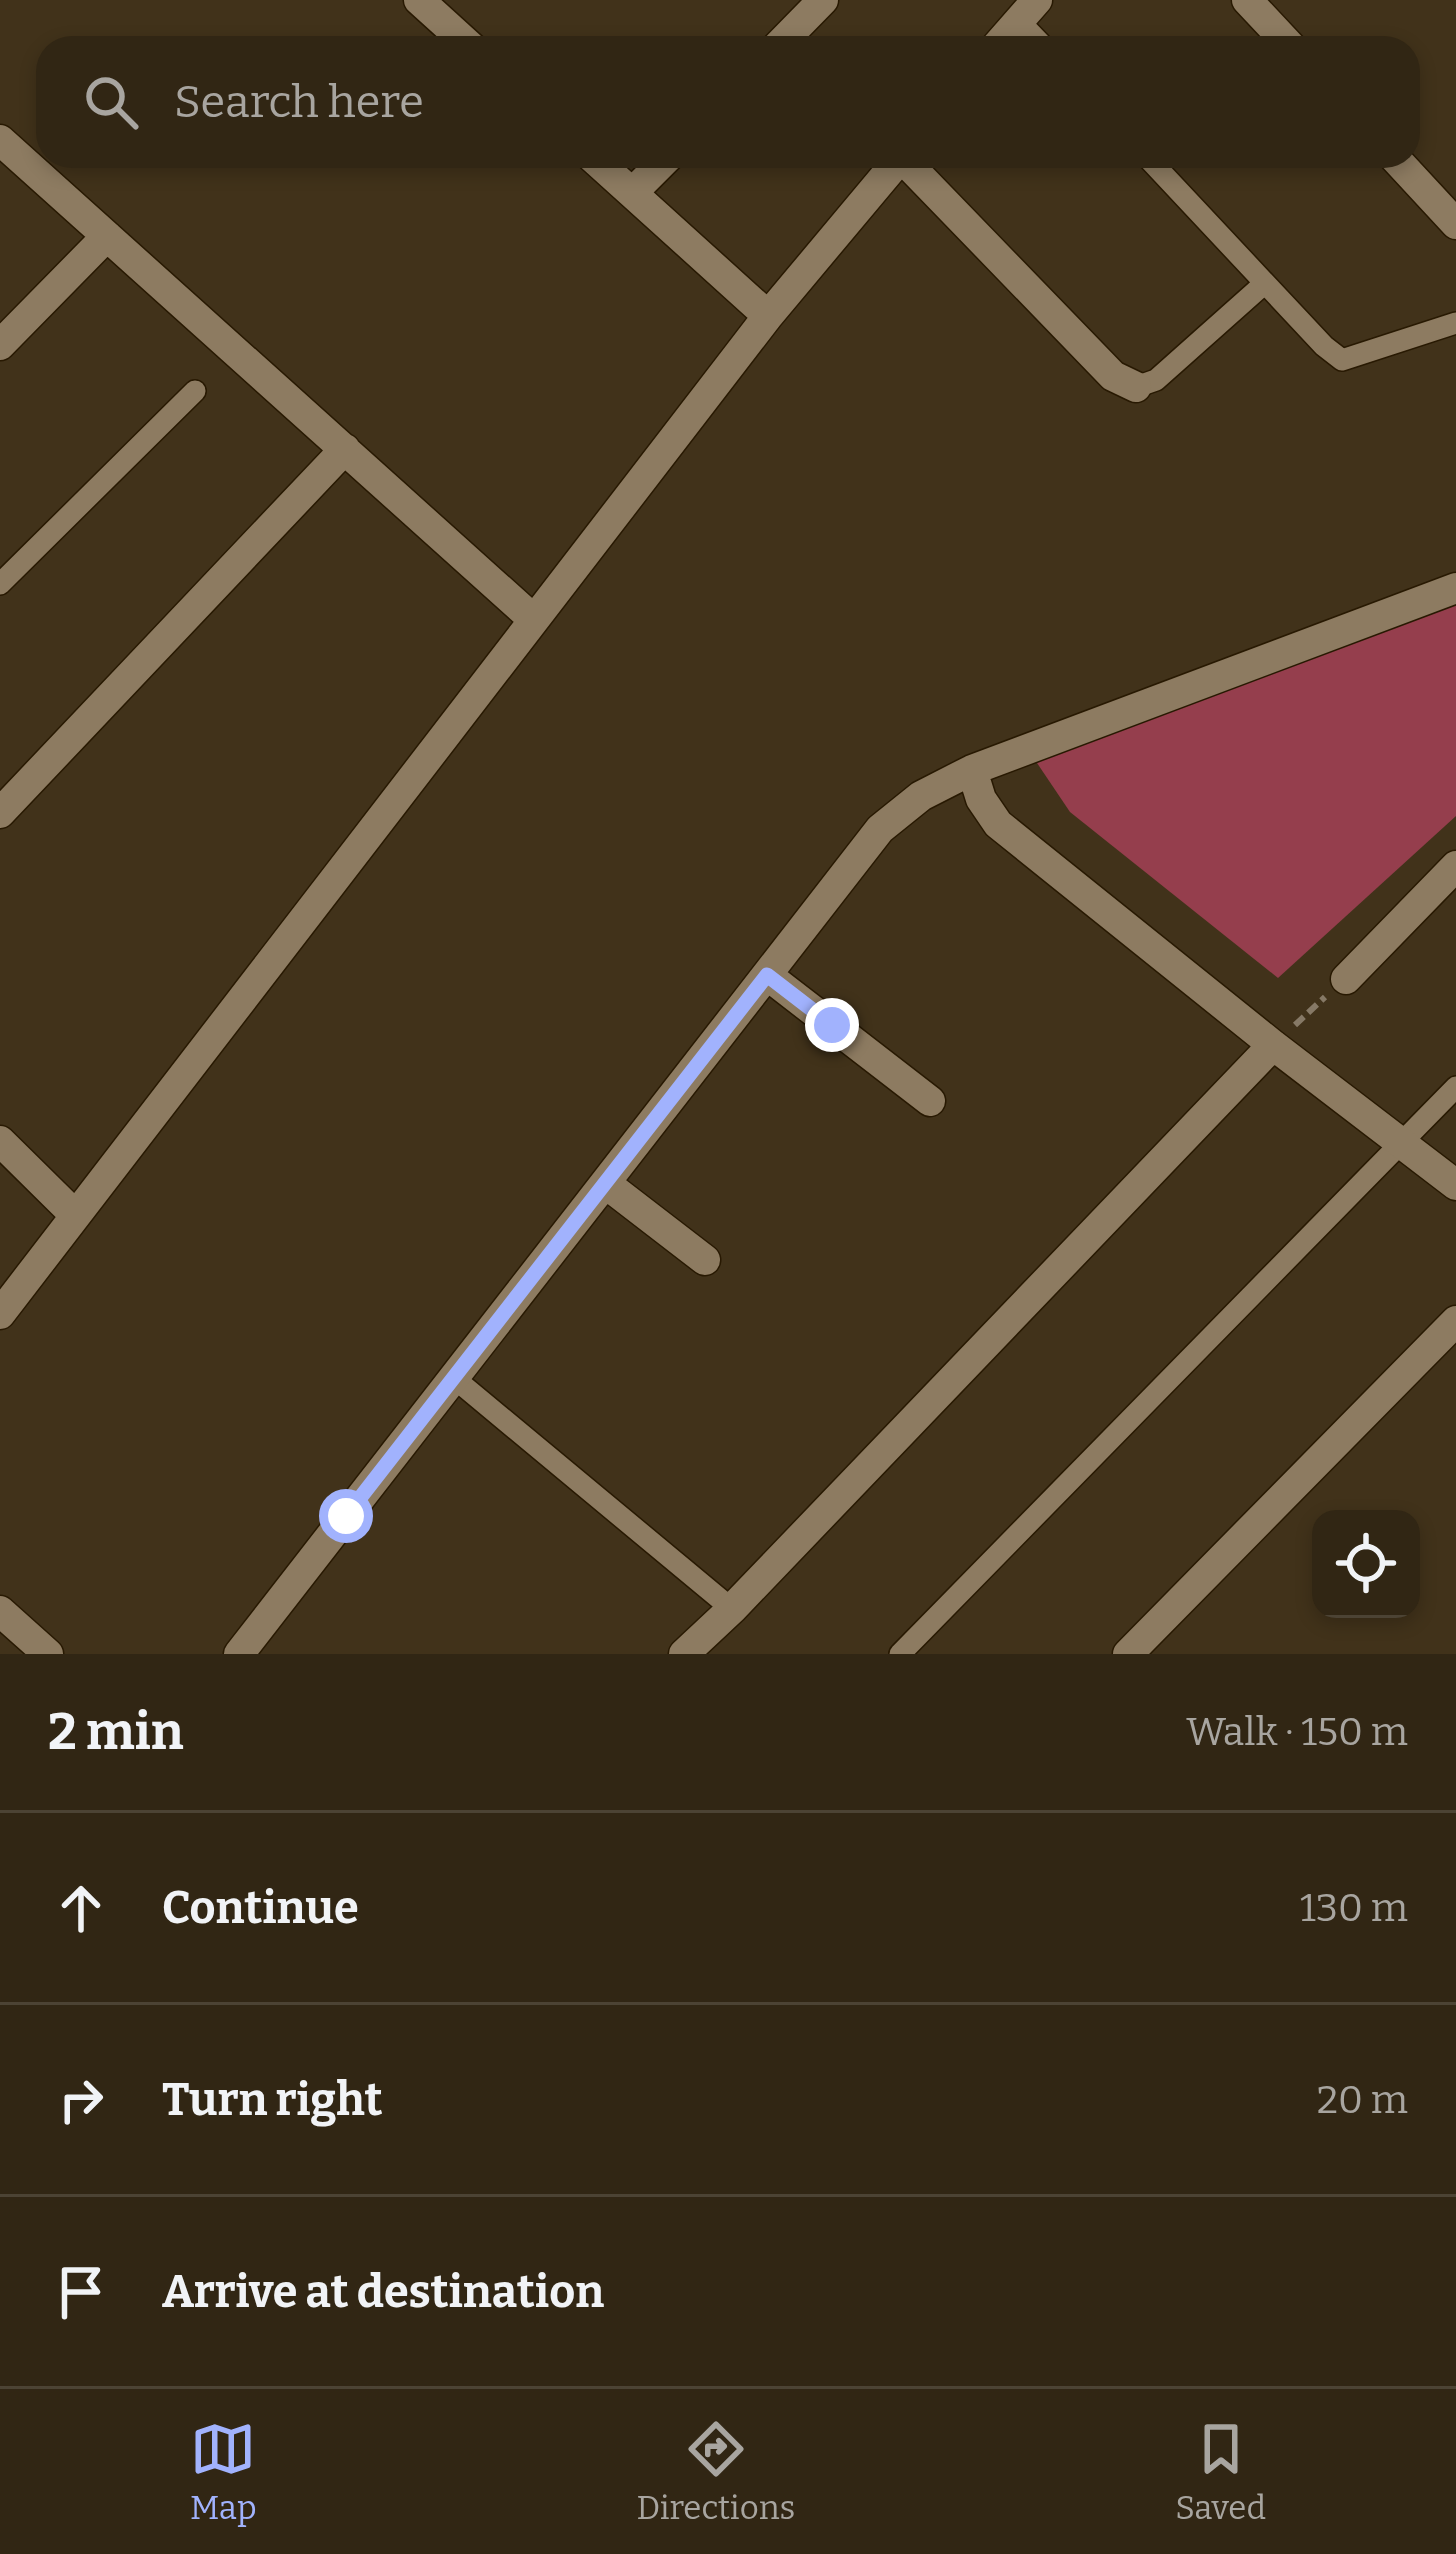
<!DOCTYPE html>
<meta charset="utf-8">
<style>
body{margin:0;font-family:Bitter,serif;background:#392e1d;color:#f1f3f6}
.controls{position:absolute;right:36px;bottom:36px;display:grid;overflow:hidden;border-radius:24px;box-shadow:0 6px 18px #0003}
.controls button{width:108px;height:108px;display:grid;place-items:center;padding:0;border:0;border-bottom:3px solid #4c4334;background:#312614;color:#f1f3f6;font:60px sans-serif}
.stop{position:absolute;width:36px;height:36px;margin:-27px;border:9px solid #a1b2fd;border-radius:50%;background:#fff}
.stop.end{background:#a1b2fd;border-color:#fff;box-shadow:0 3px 12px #0008}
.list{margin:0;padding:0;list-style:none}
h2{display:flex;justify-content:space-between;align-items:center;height:156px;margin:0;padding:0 48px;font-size:51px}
h2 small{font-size:39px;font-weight:400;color:#a8a5a0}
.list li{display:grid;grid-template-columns:78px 1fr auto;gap:36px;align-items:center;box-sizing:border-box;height:192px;padding:0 48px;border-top:3px solid #4c4334}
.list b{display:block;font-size:45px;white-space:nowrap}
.list em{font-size:39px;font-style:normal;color:#a8a5a0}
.icon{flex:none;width:66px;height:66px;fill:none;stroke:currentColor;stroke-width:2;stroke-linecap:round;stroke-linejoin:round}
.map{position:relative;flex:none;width:1456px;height:1654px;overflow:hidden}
.search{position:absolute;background:#312614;box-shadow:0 6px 18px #0003;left:36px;right:36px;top:36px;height:132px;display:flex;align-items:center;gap:30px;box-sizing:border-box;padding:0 42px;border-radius:36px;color:#a8a5a0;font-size:45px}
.sheet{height:732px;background:#312614}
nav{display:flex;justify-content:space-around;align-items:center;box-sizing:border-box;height:168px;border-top:3px solid #4c4334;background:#312614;font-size:33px;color:#a8a5a0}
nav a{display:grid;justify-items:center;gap:6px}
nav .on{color:#a1b2fd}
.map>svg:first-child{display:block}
.green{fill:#953e4d}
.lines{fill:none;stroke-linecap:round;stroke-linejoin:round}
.service-casing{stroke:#281902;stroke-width:24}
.minor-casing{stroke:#281902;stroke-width:33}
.path{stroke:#867966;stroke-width:6;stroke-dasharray:12 6;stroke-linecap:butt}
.service{stroke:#8d7b61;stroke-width:21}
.minor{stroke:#8d7b61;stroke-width:30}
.route{stroke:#a1b2fd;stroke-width:15}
</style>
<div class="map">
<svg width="1456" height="1654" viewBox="0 0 1456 1654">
<rect width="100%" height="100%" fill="#41321a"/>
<path class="green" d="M1456,601V816L1278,978L1070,812L1035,760Z"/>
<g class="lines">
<defs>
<path id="service" d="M1019,21L1045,48
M1146,156L1324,346L1342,360L1456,323
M1136,387L1156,380L1265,283
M0,584L195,391
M454,1378L732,1609
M900,1654L1456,1087"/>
<path id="minor" d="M419,0L472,48
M1247,0L1292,48
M776,48L823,0
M995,48L1037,0
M0,140L533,619
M591,156L768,316
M1393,156L1456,224
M901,157L1113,376L1136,387
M632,193L669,156
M0,345L107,236
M972,770L981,799L998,824L1273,1045L1456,1185
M0,813L345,449
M767,975L930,1101
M1346,979L1456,866
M0,1141L75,1215
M605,1183L705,1260
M0,1314L768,316L902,156
M0,1611L48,1654
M239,1654L880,829L921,796L972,770L1456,588
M684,1654L732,1609L1273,1045
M1128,1654L1456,1321"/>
</defs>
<use href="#service" class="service-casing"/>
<use href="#minor" class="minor-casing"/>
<path class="path" d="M1295,1025L1325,997"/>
<use href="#service" class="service"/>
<use href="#minor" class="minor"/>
</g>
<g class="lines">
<path class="route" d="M346,1516L767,975L832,1025"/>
</g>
</svg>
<div class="controls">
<button><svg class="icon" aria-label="locate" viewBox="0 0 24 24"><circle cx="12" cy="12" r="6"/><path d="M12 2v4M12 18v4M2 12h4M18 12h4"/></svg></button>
</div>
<div class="stop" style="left:346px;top:1516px"></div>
<div class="stop end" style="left:832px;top:1025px"></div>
<div class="search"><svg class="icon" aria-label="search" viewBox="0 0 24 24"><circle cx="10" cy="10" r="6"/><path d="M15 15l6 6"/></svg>Search here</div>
</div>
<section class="sheet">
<h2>2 min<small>Walk · 150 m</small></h2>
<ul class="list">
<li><svg class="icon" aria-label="ahead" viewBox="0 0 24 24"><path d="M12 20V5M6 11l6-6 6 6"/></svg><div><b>Continue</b></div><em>130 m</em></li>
<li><svg class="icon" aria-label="right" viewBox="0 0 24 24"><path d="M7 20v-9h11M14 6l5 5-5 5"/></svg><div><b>Turn right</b></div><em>20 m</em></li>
<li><svg class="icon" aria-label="arrive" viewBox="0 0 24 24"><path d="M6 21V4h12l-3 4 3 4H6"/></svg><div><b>Arrive at destination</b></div></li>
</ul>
</section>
<nav>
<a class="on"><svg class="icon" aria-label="map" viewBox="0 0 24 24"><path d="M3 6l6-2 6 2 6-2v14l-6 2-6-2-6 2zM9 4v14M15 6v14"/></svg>Map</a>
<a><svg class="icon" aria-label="directions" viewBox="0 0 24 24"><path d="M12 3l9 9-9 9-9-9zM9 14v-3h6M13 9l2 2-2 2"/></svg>Directions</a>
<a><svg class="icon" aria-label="saved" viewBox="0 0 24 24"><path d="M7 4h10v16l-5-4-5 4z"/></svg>Saved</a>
</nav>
